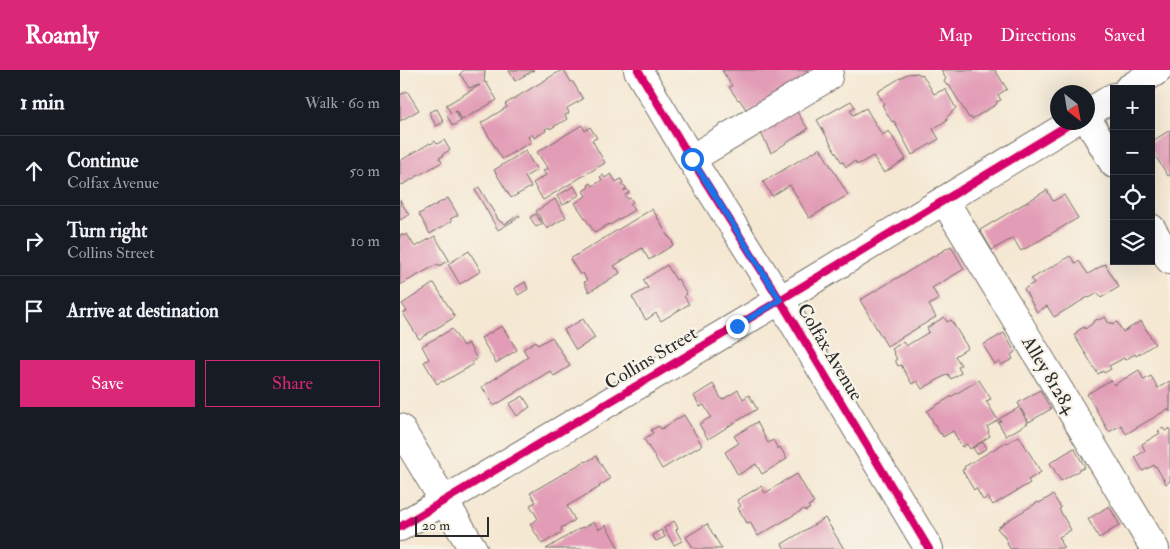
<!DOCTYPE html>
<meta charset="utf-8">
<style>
body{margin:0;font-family:"IM FELL Double Pica",serif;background:#242831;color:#f1f3f6}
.controls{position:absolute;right:15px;top:15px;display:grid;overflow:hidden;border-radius:0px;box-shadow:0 5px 20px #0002}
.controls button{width:45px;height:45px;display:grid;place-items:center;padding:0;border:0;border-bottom:1px solid #363941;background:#171b24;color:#f1f3f6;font:25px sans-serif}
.compass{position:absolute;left:650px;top:15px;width:45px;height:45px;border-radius:50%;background:#171b24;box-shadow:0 5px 20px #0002;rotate:149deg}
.scale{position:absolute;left:15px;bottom:12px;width:74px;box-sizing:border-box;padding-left:5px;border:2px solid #2b2b2b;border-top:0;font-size:14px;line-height:18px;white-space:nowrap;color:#2b2b2b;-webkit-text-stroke:4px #f7f3e8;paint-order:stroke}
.stop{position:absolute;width:15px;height:15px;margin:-11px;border:4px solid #1a73e8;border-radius:50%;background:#fff}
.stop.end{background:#1a73e8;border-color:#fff;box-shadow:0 1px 5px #0008}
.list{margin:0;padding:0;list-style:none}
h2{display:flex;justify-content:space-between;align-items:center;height:65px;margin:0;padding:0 20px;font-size:21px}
h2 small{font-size:16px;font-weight:400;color:#9ea1a6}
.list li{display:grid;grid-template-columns:32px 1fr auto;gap:15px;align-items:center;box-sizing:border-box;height:70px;padding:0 20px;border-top:1px solid #363941}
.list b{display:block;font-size:19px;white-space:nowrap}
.list p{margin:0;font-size:16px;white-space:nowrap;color:#9ea1a6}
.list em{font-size:16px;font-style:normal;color:#9ea1a6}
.actions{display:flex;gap:10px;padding:15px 20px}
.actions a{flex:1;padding:11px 0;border:1px solid #db2777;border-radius:0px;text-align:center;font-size:18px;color:#db2777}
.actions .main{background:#db2777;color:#fff}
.icon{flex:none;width:28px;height:28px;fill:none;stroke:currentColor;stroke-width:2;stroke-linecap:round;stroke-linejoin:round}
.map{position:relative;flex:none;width:770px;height:479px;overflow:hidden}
header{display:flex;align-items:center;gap:30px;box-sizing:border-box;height:70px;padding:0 25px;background:#db2777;color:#fff}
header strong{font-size:24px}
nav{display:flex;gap:28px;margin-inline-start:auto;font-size:18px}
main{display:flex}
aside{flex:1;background:#171b24}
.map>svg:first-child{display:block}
.building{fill:#e29cb6}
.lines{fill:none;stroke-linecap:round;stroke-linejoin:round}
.minor-casing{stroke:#726d66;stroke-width:30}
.major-casing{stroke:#726d66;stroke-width:30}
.minor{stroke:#fff;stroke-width:28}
.major{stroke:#fff;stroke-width:28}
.cycleway-casing{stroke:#f7f3e8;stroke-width:11}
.cycleway{stroke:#d6006c;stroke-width:8}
.route{stroke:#1a73e8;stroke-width:6}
.labels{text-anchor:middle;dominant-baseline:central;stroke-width:4.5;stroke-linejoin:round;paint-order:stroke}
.street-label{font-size:19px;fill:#2b2b2b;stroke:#f7f3e8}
</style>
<header>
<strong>Roamly</strong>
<nav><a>Map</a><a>Directions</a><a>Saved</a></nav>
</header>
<main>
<aside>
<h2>1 min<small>Walk · 60 m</small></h2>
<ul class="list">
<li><svg class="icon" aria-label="ahead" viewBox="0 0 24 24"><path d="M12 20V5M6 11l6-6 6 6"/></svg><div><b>Continue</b><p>Colfax Avenue</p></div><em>50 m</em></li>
<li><svg class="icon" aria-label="right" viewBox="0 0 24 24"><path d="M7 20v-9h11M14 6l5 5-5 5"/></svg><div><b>Turn right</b><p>Collins Street</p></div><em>10 m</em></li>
<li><svg class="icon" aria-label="arrive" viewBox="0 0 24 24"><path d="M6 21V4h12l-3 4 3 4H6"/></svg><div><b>Arrive at destination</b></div></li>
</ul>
<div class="actions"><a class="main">Save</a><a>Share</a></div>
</aside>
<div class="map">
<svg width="770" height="479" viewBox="0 0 770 479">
<rect width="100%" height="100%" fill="#f7f3e8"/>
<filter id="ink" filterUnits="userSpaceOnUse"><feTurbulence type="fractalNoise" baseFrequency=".02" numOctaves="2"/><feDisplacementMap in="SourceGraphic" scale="10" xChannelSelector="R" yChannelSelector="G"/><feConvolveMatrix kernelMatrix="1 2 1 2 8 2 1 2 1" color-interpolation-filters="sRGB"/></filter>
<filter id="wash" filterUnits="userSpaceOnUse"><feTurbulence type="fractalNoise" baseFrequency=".0096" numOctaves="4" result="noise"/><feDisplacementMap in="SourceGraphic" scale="20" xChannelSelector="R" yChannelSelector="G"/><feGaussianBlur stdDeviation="1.12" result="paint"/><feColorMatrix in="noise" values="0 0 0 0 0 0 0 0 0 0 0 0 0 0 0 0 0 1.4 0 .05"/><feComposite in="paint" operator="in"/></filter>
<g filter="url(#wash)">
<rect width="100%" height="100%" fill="#f5e8d3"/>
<g id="blocks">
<path class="building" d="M64,0H85L84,13L86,12L97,30L62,50L56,41H55L61,51L53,56L47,46L51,43L46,35L80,15L69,18L60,4Z
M111,0H134L115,11L109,1Z
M162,0H164L171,12H173L183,29L167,38L169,43L165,45L167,49L150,59L149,57L145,59L146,61L134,68L132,64L128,67L131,72L102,89L81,53L107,37L105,34Z
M322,0H422L348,42L339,29L338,30L329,17L332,16Z
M541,0H595L607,19L598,25L601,30L596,32L597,34L572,49L571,47L569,48L549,15L547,16L544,11L546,9Z
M518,3L520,5L522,4L534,24L545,19L556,38L546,48L547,50L533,59L539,69L512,85L494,51L492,52L482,35L484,34L477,22L507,4Z
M7,21L19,40L0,51V25Z
M451,31L455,37L450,40L453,45L466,38L482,65L489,61L506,89L484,103L473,86L457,95L455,91L446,97L443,92L442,93L417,50Z
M37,39L44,52L36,56L29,42Z
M395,39L408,59L371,83L360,61Z
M182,55L185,61L190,57L197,68L192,70L205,93L143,130L133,113L146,105L143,101L148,99L137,82Z
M770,60V105L768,106L751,79V72Z
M44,70L50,80L43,84V86L39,88L42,92L2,115L0,112V91L30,73L31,74L35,71L37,74Z
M420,78L448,125L409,148L390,115L372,126L363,112Z
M125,81L137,100L125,107L131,117L111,128L94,100Z
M211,104L216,112L221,109L223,113L221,115V116L224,115L226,118L224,120V121L227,119L229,123L225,125L228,129L230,128L233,132L230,134L234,140L210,155L209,154L195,163L175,133L186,126L183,121L189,117L188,115L191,113L193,116L202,110L200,107L203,105L205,108Z
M174,116L179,125L163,135L157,126Z
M79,117L99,151L105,154L119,145L120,147L98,160L75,120Z
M647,120L653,131L664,125L678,148L621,181L613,168L592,180L580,160Z
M48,128L58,145L50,149L52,151L30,164L19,144Z
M155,129L166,147L147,159L136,141Z
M0,130L9,145L0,150Z
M252,139L254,143H255L268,167L269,166L273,173L272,174L273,175L249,190L242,178L214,196L216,199L217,198L220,203L189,222L184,212L187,211L183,203L180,205L170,189Z
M136,144L142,154L136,157L130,147Z
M2,164L3,166L7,164L15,177L35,166L49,190L39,196L38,194L0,215V165Z
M551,176L564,199L532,218L539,229L529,235L536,247L487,276L460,230Z
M69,181L81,201L60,214L48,194Z
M670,186L675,193L679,191L688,204L705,194L719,217L701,228L698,223L689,228L688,227L654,247L647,236L637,242L624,219L634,213L631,209Z
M267,195L276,210L278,209L287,224L284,226L289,234L261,251L256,243L246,250L232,227L248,218L243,210Z
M125,212L128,219L118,225L115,218Z
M34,213L55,247L19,269L3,243L7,241L2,234Z
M544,247L547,252L551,250L568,278L555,286L561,295L558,297L561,303L551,309L548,304L522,319L517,311L512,314L501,295L498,296L495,290L497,289L493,282H494L492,279L503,272L506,276L529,262L527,258Z
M705,247L709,254L711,252L712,254L717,252L723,262L741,251L755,274L736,286L735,284L725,290L724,288L709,296L711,299L704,303L703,301L698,304L674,265L677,263L676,262L684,257L685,259L693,253V252L697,249L698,250Z
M183,249L195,268L176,280L164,260Z
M102,256L117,280L96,293L81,268Z
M52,259L63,276L68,273L77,289L72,292L74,294L43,312L42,311L37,314L24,292L29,289L22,276Z
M604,263L615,282L611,285L613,289L601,295L599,291L595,294L583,275Z
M152,267L170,296L154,306L150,301L94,336L82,317L128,287L123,279L136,271L138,275Z
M739,300L744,310L751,306L758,318L770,311V342L768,339L726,364L721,355L709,362L687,324L711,310L714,315Z
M579,310L591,329L586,331L598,350L587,357L589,361L588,362L590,366L570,379L567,374L562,377L553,361L543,367L541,363L540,364L527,341Z
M313,314L322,330L338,320L343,329L349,325L357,339L308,369L299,354L311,347L304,335L300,337L294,326Z
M640,320L651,339L629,352L621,339H620L628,353L606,366L598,352L601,351L599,349L620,337L618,333Z
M123,326L130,337L117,346L109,334Z
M284,345L302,375L262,399L244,369L253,363L251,360L259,356L261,359Z
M357,352L368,373L373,370L378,379L380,377L387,389L362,404L356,394L338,405L325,382L339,373L334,366Z
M763,358L765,361L770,358V411L766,414L756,396L755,397L754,395L743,401L735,387L745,381L742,374L760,363L758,361Z
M619,366L641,402L628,410L630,413L593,435L588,427L583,430L576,418L574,420L562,400L565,399L564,397L606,372L607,373Z
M583,372L587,378L577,384L573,378Z
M674,378L685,397L661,411L650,393Z
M196,386L210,409L199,416L200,417L167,436L175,450L161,458L162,462L142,474L130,454L138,449L130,435L136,432L130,423L185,391L186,392Z
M397,404L414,433L408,436L410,438L405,441L404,439L358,466L350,452L347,453L338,438L341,436L337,430L361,416L365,423L382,413V412L387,409V410Z
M653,425L661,438L659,439L671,460L659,467L662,471L660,472L664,478L610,479L607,473H608L602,463H601L597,458L602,455V454L638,432L639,433Z
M709,436L720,455L699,468L688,449Z
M425,448L444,479H385L382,474Z
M274,451L278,458L276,460L282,471L274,475L264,458Z
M194,452L199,459L206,455L219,479H146L182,457L183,458Z
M307,454L322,479H294L286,467Z
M261,460L265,467L256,471L252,465Z"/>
</g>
</g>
<g filter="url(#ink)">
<use href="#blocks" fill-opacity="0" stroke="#726d66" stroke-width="1"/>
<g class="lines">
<defs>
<path id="minor" d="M728,19L758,0
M688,43L714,27
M688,50L714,94
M291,89L428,7L429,0
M544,130L755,479
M751,158L770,190
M0,358L73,479
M0,457L380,230L673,52"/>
<path id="major" d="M238,0L291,89L380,230L529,479"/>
</defs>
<use href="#minor" class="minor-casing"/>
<use href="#major" class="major-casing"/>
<use href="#minor" class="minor"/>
<use href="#major" class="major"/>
<defs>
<path id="cycleway" d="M238,0L291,89L380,230L529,479
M0,457L380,230L673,52"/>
</defs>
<use href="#cycleway" class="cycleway-casing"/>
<use href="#cycleway" class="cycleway"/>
</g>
</g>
<g class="lines" filter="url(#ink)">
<path class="route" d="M292,89L380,230L337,256"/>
</g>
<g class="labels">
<g class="street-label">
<text transform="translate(430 282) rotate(59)">Colfax Avenue</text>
<text transform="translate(251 288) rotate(-31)">Collins Street</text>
<text transform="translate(649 305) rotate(59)">Alley 81284</text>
</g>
</g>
</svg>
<div class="controls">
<button>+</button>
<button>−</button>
<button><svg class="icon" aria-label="locate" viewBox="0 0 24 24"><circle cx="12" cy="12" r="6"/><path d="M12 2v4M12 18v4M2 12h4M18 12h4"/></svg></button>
<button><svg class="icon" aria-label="layers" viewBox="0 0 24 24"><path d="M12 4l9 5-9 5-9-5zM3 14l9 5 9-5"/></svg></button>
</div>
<svg class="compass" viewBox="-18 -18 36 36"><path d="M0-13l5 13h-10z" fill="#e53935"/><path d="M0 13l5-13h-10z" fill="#9ea1a6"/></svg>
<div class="scale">20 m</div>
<div class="stop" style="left:292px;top:89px"></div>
<div class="stop end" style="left:337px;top:256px"></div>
</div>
</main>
